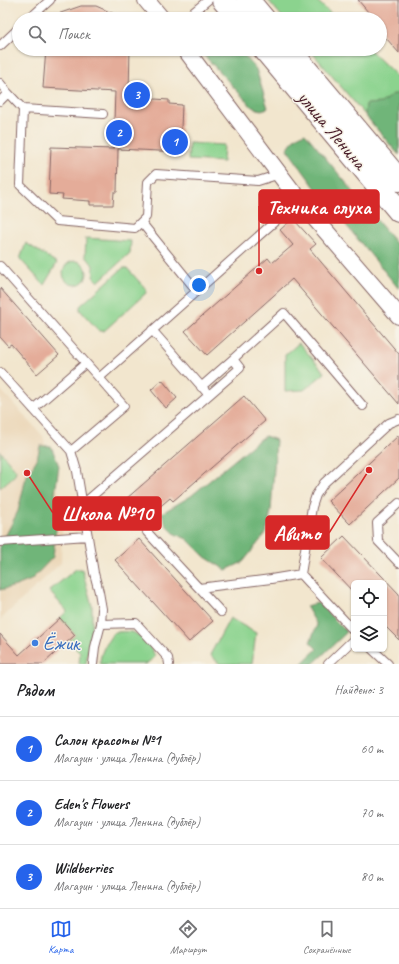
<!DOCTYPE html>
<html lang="ru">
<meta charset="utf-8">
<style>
body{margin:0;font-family:Caveat,sans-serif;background:#f2f2f2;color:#202124}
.controls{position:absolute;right:12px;bottom:12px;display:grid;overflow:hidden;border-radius:6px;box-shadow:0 1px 3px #0004}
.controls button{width:36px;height:36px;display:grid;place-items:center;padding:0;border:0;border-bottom:1px solid #e0e0e0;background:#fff;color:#202124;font:20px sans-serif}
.you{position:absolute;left:199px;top:285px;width:14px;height:14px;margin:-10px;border:3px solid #fff;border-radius:50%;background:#1a73e8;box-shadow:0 0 0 6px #1a73e833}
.badge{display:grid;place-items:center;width:26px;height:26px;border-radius:50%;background:#2563eb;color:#fff;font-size:13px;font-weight:700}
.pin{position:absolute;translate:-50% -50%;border:2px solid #fff;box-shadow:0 1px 4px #0006}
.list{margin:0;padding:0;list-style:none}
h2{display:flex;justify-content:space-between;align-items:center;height:52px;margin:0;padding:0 16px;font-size:17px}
h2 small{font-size:13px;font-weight:400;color:#757577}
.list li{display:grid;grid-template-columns:26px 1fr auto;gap:12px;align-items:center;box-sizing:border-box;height:64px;padding:0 16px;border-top:1px solid #e0e0e0}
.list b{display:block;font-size:15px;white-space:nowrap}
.list p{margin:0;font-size:13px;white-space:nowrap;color:#757577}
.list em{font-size:13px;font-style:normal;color:#757577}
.icon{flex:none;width:22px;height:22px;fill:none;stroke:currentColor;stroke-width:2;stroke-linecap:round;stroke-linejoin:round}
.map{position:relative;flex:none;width:399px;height:664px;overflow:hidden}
.search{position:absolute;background:#fff;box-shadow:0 1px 3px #0004;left:12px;right:12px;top:12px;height:44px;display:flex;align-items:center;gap:10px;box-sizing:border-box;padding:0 14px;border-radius:22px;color:#757577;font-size:15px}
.sheet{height:244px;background:#fff}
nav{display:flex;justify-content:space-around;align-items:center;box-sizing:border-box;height:56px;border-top:1px solid #e0e0e0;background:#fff;font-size:11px;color:#757577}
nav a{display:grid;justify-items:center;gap:2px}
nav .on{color:#2563eb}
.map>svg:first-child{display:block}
.built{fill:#ecd8ba}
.green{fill:#8bd38e;stroke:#6a795c}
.forest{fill:#70b579;stroke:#5d6a52}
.building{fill:#e4ac99}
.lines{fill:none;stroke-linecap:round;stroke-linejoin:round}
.service-casing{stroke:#856564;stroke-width:10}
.minor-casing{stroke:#856564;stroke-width:18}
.primary-casing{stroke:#856564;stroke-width:24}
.service{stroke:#fff;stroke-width:8}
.minor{stroke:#fff;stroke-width:16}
.primary{stroke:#fff;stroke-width:22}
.shop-dot{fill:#3f7fe0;stroke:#f7f3e8;stroke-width:1.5}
.labels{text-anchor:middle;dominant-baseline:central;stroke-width:3;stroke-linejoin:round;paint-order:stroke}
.street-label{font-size:20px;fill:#4a1f2b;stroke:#f7f3e8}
.shop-label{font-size:20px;fill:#366cbe;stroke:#f7f3e8;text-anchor:start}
.leader{fill:none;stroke:#d62828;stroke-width:1.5}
.callout-dot{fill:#d62828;stroke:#f7f3e8;stroke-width:1.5}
.callout{fill:#d62828;stroke:#d62828;stroke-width:1.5}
.callout-label{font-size:21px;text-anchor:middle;font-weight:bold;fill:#fff}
</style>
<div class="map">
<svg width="399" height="664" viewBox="0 0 399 664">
<rect width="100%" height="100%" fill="#f7f3e8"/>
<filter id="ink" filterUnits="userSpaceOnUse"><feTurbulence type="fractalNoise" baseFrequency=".025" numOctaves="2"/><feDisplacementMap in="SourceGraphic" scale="8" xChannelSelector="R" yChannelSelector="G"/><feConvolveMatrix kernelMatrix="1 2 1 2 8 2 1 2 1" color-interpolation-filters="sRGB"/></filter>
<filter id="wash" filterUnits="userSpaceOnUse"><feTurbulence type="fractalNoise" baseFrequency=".012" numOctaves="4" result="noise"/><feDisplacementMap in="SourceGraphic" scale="16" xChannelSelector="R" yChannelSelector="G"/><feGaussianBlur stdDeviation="0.9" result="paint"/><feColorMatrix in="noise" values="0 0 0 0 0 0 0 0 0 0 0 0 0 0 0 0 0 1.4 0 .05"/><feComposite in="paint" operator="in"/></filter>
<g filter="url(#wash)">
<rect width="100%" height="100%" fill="#f2e6ce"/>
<path class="built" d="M0,389L43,436L63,509L61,563L0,620Z"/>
<path class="green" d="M268,0H316L337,19H284Z
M309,49H369L399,78V155Z
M189,143L224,145L223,162L188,160Z
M86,238L131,241L130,253L98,282L93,277C95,269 93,262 85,257Z
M26,243L57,263L44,285L20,259Z
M63 273a12 12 0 1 1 24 0a12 12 0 1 1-24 0Z
M123,268H127L146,289V293L104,331H99L80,310V306Z
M299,343L325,373L304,390L285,391V355Z
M0,451L16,470L15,475L0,488Z
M76,569H82L92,606V625L86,664H79L80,653L68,641L75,635L60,618L67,611L49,591Z
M230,618L256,633L252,664H220L210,655Z
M114,632C119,632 126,631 131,632C140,633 153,648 155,657L146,664H101L100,662C101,650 107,642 114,632Z"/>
<path class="forest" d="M200,49H239L256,69L268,108L261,110L252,107L201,52Z
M393,94H399V155L365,115L366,104L381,103Z
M305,133L399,247V289L317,190L287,149L295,138Z
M265,436L276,440L271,511L266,533L243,562L226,570L205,557L187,539L175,534L166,525L162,513L191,496L255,443Z
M40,446H51L59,466L55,493L58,510L53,557L31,580L16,586L0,590V547L18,511L26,477L37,459Z
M318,603L347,632L313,664H301L317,649L310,642L317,625L306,606Z"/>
<g id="blocks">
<path class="building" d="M358,0H399V53L380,31V19H374Z
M81,6H96L126,19H50L49,17Z
M46,49H130L129,91H141V98L169,100V104L182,105L180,152L118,149L117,192H114L113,205H90V201L62,199L63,195L49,194L51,147L113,149L115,92L43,88Z
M290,221H295L316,244L310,249L399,354V404L292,279L207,355L185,331L268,258L272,263L293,245L280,230Z
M0,288L59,355L37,374L11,344L8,346L0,337Z
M162,380L177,398L166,408L151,390Z
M244,396L265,421L173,501L170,498L136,527L118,506Z
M399,435V478L350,524L328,501Z
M344,536L399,594V640L384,625V583H354V593L321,558Z
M139,539L213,621L189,642L115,560Z
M60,618L75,635L43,664H0V634L19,655Z"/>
</g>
</g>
<g filter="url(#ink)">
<use href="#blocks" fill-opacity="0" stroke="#856564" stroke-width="1"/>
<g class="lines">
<defs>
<path id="service" d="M29,19L50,0
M185,19L208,0
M0,46L19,28
M0,83L8,93L0,101
M8,93L23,109L20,185L57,221L135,228L146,217L148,182L156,174L258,181L280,174
M23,109L103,114
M141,222L197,291
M0,266L124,406L71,451
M152,330L209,395L240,368L233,359L284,313L363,406
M0,372L71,451L77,471L94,573L99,592L102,609L101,624L95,647L93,664
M99,378L299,200
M201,387L233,359
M33,409L86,363
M399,503L377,523L378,541L399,563
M83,504L209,395
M147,532L221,612
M0,542L88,536
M199,588L271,579L301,574
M101,624L136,623L168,658L169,664
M354,631L301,574L312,507L316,495L324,483L389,423L399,419
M372,649L388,664
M328,664L354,639"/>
<path id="minor" d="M146,0L162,19
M185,49L299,200L399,316"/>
<path id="primary" d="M223,0L239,19
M248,0L264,19
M264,49L399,211
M289,49L399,180"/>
</defs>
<use href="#service" class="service-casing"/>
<use href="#minor" class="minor-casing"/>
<use href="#primary" class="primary-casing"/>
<use href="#service" class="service"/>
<use href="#minor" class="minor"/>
<use href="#primary" class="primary"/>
</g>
</g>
<circle class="shop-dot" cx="35" cy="643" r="4"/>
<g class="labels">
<g class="street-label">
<text transform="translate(332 130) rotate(50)">улица Ленина</text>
</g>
<g class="shop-label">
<text x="43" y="643">Ёжик</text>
</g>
</g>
<path class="leader" d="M259 271L259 206M27 473L53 513M369 470L329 533"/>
<g class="callout-dot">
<circle cx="259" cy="271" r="4"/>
<circle cx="27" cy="473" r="4"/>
<circle cx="369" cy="470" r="4"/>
</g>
<g class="callout">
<rect x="259" y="190" width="120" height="33" rx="4"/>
<rect x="53" y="497" width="108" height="33" rx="4"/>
<rect x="266" y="516" width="63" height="33" rx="4"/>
</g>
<g class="callout-label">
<text x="319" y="214">Техника слуха</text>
<text x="107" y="520">Школа №10</text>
<text x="297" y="540">Авито</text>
</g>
</svg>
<div class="controls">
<button><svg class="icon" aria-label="locate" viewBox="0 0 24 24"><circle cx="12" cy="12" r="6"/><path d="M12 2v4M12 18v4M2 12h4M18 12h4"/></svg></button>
<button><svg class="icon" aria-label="layers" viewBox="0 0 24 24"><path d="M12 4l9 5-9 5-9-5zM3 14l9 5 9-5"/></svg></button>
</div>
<div class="you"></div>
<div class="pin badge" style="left:175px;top:142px">1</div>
<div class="pin badge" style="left:119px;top:133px">2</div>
<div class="pin badge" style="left:137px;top:95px">3</div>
<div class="search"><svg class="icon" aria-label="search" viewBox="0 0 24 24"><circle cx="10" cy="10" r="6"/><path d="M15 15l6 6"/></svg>Поиск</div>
</div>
<section class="sheet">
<h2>Рядом<small>Найдено: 3</small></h2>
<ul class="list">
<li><span class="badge">1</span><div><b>Салон красоты №1</b><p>Магазин · улица Ленина (дублёр)</p></div><em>60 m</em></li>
<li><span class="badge">2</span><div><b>Eden's Flowers</b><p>Магазин · улица Ленина (дублёр)</p></div><em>70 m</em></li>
<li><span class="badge">3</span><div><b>Wildberries</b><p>Магазин · улица Ленина (дублёр)</p></div><em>80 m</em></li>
</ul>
</section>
<nav>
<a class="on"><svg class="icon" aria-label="map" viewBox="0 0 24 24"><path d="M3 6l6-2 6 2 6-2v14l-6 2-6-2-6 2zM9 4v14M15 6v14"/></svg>Карта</a>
<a><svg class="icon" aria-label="directions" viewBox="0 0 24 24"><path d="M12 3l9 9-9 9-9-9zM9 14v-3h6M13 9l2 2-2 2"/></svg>Маршрут</a>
<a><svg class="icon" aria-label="saved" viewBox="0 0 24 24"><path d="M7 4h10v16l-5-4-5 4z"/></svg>Сохранённые</a>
</nav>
